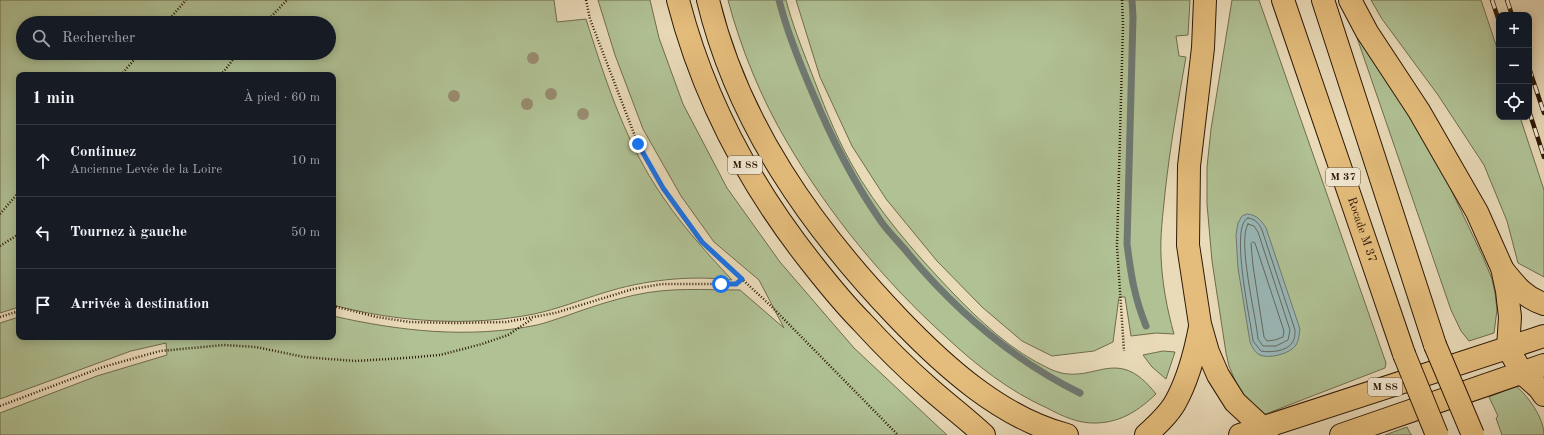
<!DOCTYPE html>
<html lang="fr">
<meta charset="utf-8">
<style>
body{margin:0;font-family:"Old Standard TT",serif;background:#20242c;color:#f1f3f6}
.controls{position:absolute;right:12px;top:12px;display:grid;overflow:hidden;border-radius:8px;box-shadow:0 2px 10px #0003}
.controls button{width:36px;height:36px;display:grid;place-items:center;padding:0;border:0;border-bottom:1px solid #363941;background:#171b24;color:#f1f3f6;font:20px sans-serif}
.stop{position:absolute;width:12px;height:12px;margin:-9px;border:3px solid #1a73e8;border-radius:50%;background:#fff}
.stop.end{background:#1a73e8;border-color:#fff;box-shadow:0 1px 4px #0008}
.list{margin:0;padding:0;list-style:none}
h2{display:flex;justify-content:space-between;align-items:center;height:52px;margin:0;padding:0 16px;font-size:17px}
h2 small{font-size:13px;font-weight:400;color:#9ea1a6}
.list li{display:grid;grid-template-columns:26px 1fr auto;gap:12px;align-items:center;box-sizing:border-box;height:72px;padding:0 16px;border-top:1px solid #363941}
.list b{display:block;font-size:15px;white-space:nowrap}
.list p{margin:0;font-size:13px;white-space:nowrap;color:#9ea1a6}
.list em{font-size:13px;font-style:normal;color:#9ea1a6}
.icon{flex:none;width:22px;height:22px;fill:none;stroke:currentColor;stroke-width:2;stroke-linecap:round;stroke-linejoin:round}
.map{position:relative;flex:none;width:1544px;height:435px;overflow:hidden}
.search{position:absolute;background:#171b24;box-shadow:0 2px 10px #0003;left:16px;top:16px;width:320px;height:44px;display:flex;align-items:center;gap:10px;box-sizing:border-box;padding:0 14px;border-radius:22px;color:#9ea1a6;font-size:15px}
.panel{position:absolute;background:#171b24;box-shadow:0 2px 10px #0003;left:16px;top:72px;width:320px;height:268px;border-radius:8px}
.map>svg:first-child{display:block}
.green{fill:#b0c194;stroke:#6f6c4d;fill-rule:evenodd}
.water{fill:#9ab8b8;stroke:#6f7871}
.lines{fill:none;stroke-linecap:round;stroke-linejoin:round}
.shore{stroke:#64685f;stroke-width:1}
.stream{stroke:#6f7871;stroke-width:7}
.trunk-casing{stroke:#2e1806;stroke-width:24}
.path{stroke:#2e1806;stroke-width:2.5;stroke-dasharray:1 2;stroke-linecap:butt}
.trunk{stroke:#e4bd7c;stroke-width:22}
.rail-casing{stroke:#2e1806;stroke-width:4.5}
.rail{stroke:#f1e7d1;stroke-width:3;stroke-dasharray:9;stroke-linecap:butt}
.trunk-bridge-casing{stroke:#2e1806;stroke-width:24;stroke-linecap:butt}
.trunk-bridge{stroke:#e4bd7c;stroke-width:22}
.tree{fill:#988b6e}
.route{stroke:#1a73e8;stroke-width:5}
.labels{text-anchor:middle;dominant-baseline:central;stroke-width:4;stroke-linejoin:round;paint-order:stroke}
.shield{fill:#f1e7d1;stroke:#685643;stroke-width:1}
.shield-label{font-size:11px;font-weight:bold;fill:#2e1806}
.street-label{font-size:12px;fill:#2e1806;stroke:#f1e7d1}
</style>
<div class="map">
<svg width="1544" height="435" viewBox="0 0 1544 435">
<rect width="100%" height="100%" fill="#e9dab8"/>
<filter id="stains"><feTurbulence type="fractalNoise" baseFrequency=".005" numOctaves="4"/><feColorMatrix values="0 0 0 0 .2 0 0 0 0 .09 0 0 0 0 .02 0 0 0 .5 -.17"/></filter>
<radialGradient id="worn" r=".72"><stop offset=".6" stop-color="#630" stop-opacity="0"/><stop offset="1" stop-color="#630" stop-opacity=".3"/></radialGradient>
<path class="green" d="M0,0H554L557,22L586,19C604,76 623,135 655,185C677,220 704,250 732,280C689,275 644,280 603,293C580,300 558,309 534,314C470,327 396,322 333,305V75H19V307L0,313ZM23,23H329V53H23Z
M598,0H650L659,38L683,104L727,188L780,262L854,348L947,435H0V413L97,376L167,355L166,343L131,351L0,399V323L19,317V337H333V316C399,331 469,339 537,325C546,323 556,319 566,316C588,308 612,300 635,295C670,287 705,290 740,290L784,328L759,280L714,242L681,196L643,129L615,55Z
M728,0H786C792,23 801,46 810,69C822,100 834,133 851,163C877,210 914,252 951,291C980,321 1011,351 1050,369C1093,389 1115,341 1156,394C1139,410 1122,422 1097,423C1079,424 1062,416 1047,408C1009,391 976,365 946,337C884,281 829,214 787,142C761,98 741,49 728,0Z
M796,0H1190L1188,35L1176,36L1179,56L1186,57C1178,102 1170,147 1165,193C1163,214 1160,235 1161,256C1162,283 1167,309 1174,334L1156,333L1131,336L1125,297H1119L1113,342L1094,351L1052,356L1022,341L982,307L937,261L886,199L852,146L820,77Z
M1232,0H1259L1386,363L1385,368L1263,415L1242,397L1229,366L1226,353L1212,261L1207,204V167L1211,129Z
M1371,0H1481L1499,54V117H1520L1544,190V277L1518,263L1507,221L1484,165L1438,95L1382,19Z
M1354,29L1421,134L1446,179L1483,257L1492,279L1495,293L1497,310L1494,333L1469,341L1461,331L1451,310Z
M1163,351L1175,352L1166,379L1152,367L1143,355Z
M1516,386C1528,396 1544,418 1544,435H1502L1496,418L1498,416L1489,397Z
M1407,427L1410,433L1412,435H1385Z"/>
<path class="water" d="M1247,214C1257,215 1261,220 1266,228L1300,329C1299,334 1299,341 1296,345C1290,354 1269,359 1260,355C1255,353 1252,347 1250,342L1238,268L1236,235L1238,223L1242,216Z"/>
<g class="lines">
<path class="shore" d="M1248,218C1256,219 1259,224 1262,230L1295,330C1295,334 1295,339 1292,343C1287,351 1270,353 1261,351L1253,341C1251,322 1229,224 1248,218Z
M1248,224L1254,226L1258,232L1290,330L1288,340L1276,346H1263L1258,339C1256,316 1237,241 1248,224Z
M1253,242L1255,243L1284,331L1283,337L1275,340L1267,341L1264,337L1253,266L1251,244Z"/>
<path class="stream" d="M779,0C787,32 800,64 813,94C831,137 852,179 878,217C886,230 898,241 907,252C956,311 1011,359 1080,393
M1132,0L1133,17L1127,244C1131,275 1134,296 1146,326"/>
<defs>
<g id="trunk">
<path d="M678,0C703,97 750,186 813,265C828,284 844,304 862,322C883,345 905,367 929,388C947,404 966,418 984,435"/>
<path d="M708,0C738,124 811,227 898,318C944,366 1001,418 1067,435"/>
<path d="M1205,0L1203,48L1189,166L1188,245L1200,324L1208,352L1218,375L1235,402L1263,428L1267,435"/>
<path id="s1" d="M1283,0L1404,354"/>
<path d="M1323,0L1435,345"/>
<path d="M1350,0L1367,32L1419,111L1477,212L1502,268L1507,291L1510,317L1508,348L1522,373L1539,388L1544,395"/>
<path d="M1503,270C1515,285 1525,298 1544,304"/>
<path d="M1146,435C1157,425 1168,415 1175,403C1188,380 1195,353 1200,327"/>
<path d="M1240,435L1544,336"/>
<path d="M1341,435L1544,365"/>
</g>
</defs>
<use href="#trunk" class="trunk-casing"/>
<path class="path" d="M586,0L590,19L638,144L663,188L702,242L771,306L898,435
M1122,0L1123,25L1117,246L1124,351
M166,23L186,0
M265,23L287,0
M121,75L140,53
M221,75L238,53
M0,214L19,192
M0,246L19,234
M333,306L377,317L410,322L455,323L506,322L555,313L633,289L662,284H735L742,279
M0,317L19,311
M0,406L103,367L160,351L224,345L256,347L304,357L355,361L405,358L440,355L482,344L508,335L532,319"/>
<use href="#trunk" class="trunk"/>
<defs>
<path id="rail" d="M1492,0L1499,21
M1507,0L1512,15
M1529,68L1544,113
M1529,111L1544,157"/>
</defs>
<use href="#rail" class="rail-casing"/>
<use href="#rail" class="rail"/>
<defs>
<path id="trunk-bridge" d="M1435,345L1473,435
M1404,354L1437,435"/>
</defs>
<use href="#trunk-bridge" class="trunk-bridge-casing"/>
<use href="#trunk-bridge" class="trunk-bridge"/>
</g>
<g class="tree">
<circle cx="533" cy="58" r="6"/>
<circle cx="551" cy="94" r="6"/>
<circle cx="454" cy="96" r="6"/>
<circle cx="527" cy="104" r="6"/>
<circle cx="583" cy="114" r="6"/>
</g>
<g class="lines">
<path class="route" d="M638,144L663,188L702,242L742,279L736,284H721"/>
</g>
<g class="labels">
<g class="shield">
<rect x="728" y="156" width="34" height="18" rx="3"/>
<rect x="1326" y="168" width="34" height="18" rx="3"/>
<rect x="1368" y="378" width="34" height="18" rx="3"/>
</g>
<g class="shield-label">
<text x="745" y="165">M 88</text>
<text x="1343" y="177">M 37</text>
<text x="1385" y="387">M 88</text>
</g>
<g class="street-label">
<text stroke="none"><textPath href="#s1" startOffset="243">Rocade M 37</textPath></text>
</g>
</g>
<rect width="100%" height="100%" filter="url(#stains)"/>
<rect width="100%" height="100%" fill="url(#worn)"/>
</svg>
<div class="controls">
<button>+</button>
<button>−</button>
<button><svg class="icon" aria-label="locate" viewBox="0 0 24 24"><circle cx="12" cy="12" r="6"/><path d="M12 2v4M12 18v4M2 12h4M18 12h4"/></svg></button>
</div>
<div class="stop" style="left:721px;top:284px"></div>
<div class="stop end" style="left:638px;top:144px"></div>
<div class="search"><svg class="icon" aria-label="search" viewBox="0 0 24 24"><circle cx="10" cy="10" r="6"/><path d="M15 15l6 6"/></svg>Rechercher</div>
<section class="panel">
<h2>1 min<small>À pied · 60 m</small></h2>
<ul class="list">
<li><svg class="icon" aria-label="ahead" viewBox="0 0 24 24"><path d="M12 20V5M6 11l6-6 6 6"/></svg><div><b>Continuez</b><p>Ancienne Levée de la Loire</p></div><em>10 m</em></li>
<li><svg class="icon" aria-label="left" viewBox="0 0 24 24"><path d="M17 20v-9H6M10 6l-5 5 5 5"/></svg><div><b>Tournez à gauche</b></div><em>50 m</em></li>
<li><svg class="icon" aria-label="arrive" viewBox="0 0 24 24"><path d="M6 21V4h12l-3 4 3 4H6"/></svg><div><b>Arrivée à destination</b></div></li>
</ul>
</section>
</div>
